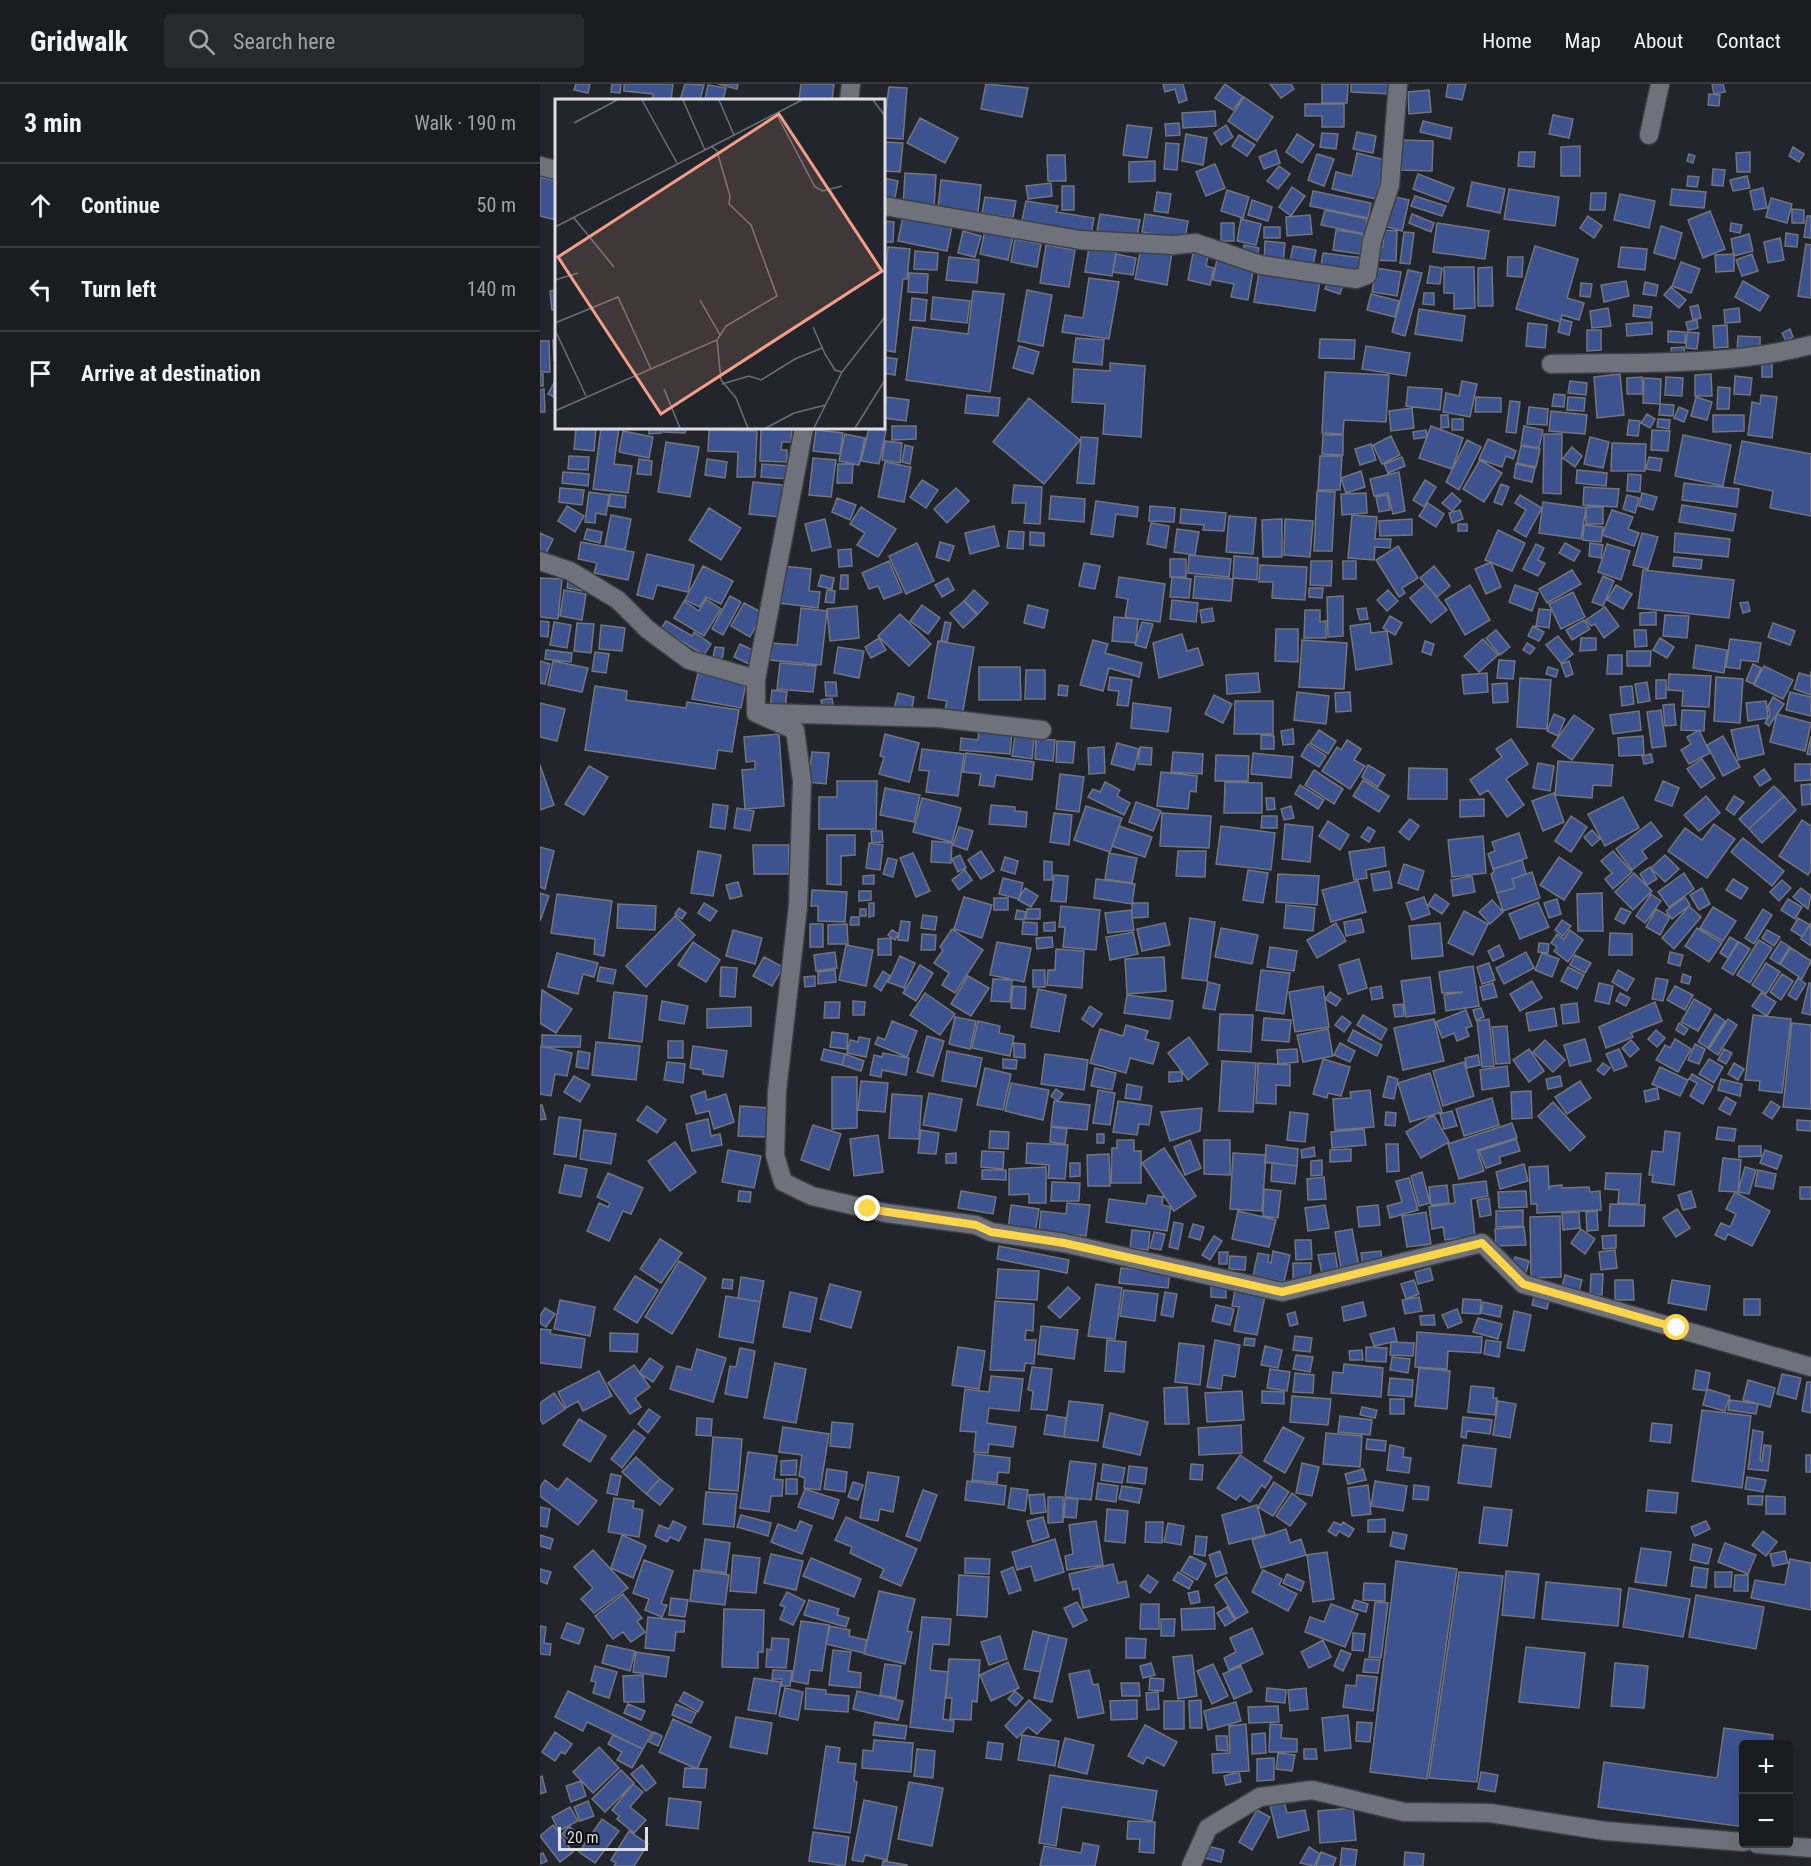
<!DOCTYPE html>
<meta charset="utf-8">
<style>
body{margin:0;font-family:"Roboto Condensed",sans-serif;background:#27292d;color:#f1f3f6}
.controls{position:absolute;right:18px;bottom:18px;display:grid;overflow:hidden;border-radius:6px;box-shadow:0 6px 24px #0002}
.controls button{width:54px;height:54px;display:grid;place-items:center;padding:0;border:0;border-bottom:2px solid #383a3e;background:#1a1c20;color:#f1f3f6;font:30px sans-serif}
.scale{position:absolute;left:18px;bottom:15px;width:90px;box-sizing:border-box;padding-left:6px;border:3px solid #dddfe3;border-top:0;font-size:16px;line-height:21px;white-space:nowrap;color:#dddfe3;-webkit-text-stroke:4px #0d0e11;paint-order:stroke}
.stop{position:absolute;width:18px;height:18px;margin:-14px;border:4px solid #ffd54a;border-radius:50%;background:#fff}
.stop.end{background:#ffd54a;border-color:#fff;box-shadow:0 2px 6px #0008}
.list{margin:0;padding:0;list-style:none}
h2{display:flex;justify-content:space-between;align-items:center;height:78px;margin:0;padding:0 24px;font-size:26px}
h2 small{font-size:20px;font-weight:400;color:#9fa1a5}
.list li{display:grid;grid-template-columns:39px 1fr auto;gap:18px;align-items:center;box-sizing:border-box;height:84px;padding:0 24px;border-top:2px solid #383a3e}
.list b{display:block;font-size:22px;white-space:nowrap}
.list em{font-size:20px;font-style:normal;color:#9fa1a5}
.icon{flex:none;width:33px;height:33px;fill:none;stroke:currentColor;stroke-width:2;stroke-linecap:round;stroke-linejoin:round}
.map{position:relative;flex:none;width:1271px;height:1782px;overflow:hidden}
header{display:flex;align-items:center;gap:36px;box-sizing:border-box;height:84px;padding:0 30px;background:#1a1c20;border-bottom:2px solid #383a3e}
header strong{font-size:28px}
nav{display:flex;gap:33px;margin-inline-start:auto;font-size:21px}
.search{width:420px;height:54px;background:#27292d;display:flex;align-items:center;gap:15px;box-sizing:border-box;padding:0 21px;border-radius:6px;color:#9fa1a5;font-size:22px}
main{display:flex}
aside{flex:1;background:#1a1c20}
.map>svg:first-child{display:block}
.building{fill:#3d538f;stroke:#72757d;stroke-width:1.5}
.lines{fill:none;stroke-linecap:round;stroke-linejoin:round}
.street-casing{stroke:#3e4046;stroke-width:21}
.street{stroke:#6f727a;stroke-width:18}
.route{stroke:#ffd54a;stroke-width:8}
.inset-road{fill:none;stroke:#6d6f75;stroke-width:1.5}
.view{fill:#f49e89;fill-opacity:0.15;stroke:#f49e89;stroke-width:3}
.inset-edge{fill:none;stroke:#dddfe3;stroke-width:3}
</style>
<header>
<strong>Gridwalk</strong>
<div class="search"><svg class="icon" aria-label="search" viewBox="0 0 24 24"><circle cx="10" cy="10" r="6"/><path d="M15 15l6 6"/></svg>Search here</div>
<nav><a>Home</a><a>Map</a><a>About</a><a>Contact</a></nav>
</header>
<main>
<aside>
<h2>3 min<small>Walk · 190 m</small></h2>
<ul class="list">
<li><svg class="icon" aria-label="ahead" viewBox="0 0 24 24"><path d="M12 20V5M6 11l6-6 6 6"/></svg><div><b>Continue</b></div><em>50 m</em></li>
<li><svg class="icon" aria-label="left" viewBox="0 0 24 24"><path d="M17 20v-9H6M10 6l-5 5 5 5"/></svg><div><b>Turn left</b></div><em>140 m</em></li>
<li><svg class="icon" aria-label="arrive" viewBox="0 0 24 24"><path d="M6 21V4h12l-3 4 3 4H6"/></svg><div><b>Arrive at destination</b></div></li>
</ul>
</aside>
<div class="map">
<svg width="1271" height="1782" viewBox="0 0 1271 1782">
<rect width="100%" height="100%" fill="#22252b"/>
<path class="building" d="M36,0H50L48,9L34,6Z
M72,0H81L80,9L71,8Z
M84,0H133L131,16H112L113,10L84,7Z
M145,0L164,1L160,16H140Z
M178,0H198L197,5Z
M261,0H294L292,16H259Z
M446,0L488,4L482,33L441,25Z
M623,0H643L647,16L639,19L635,5L625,8Z
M685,0L703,13L693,26L675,14Z
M730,0H751L754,5L741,14Z
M782,0H808L807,19H782Z
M811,0H850V10L811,8Z
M908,0H926L922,16L906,13Z
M1172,0H1183L1185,8L1174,10Z
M168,1L186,4L183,16L165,15Z
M349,3L367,4L363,55L344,54V24L346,25Z
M889,6L891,28L869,30L868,8Z
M1169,10L1180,11L1179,22L1168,21Z
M704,13L733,33L717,57L688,37Z
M765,20H804V43H782V32H765Z
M675,27L676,42L643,44L642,29Z
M1013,31L1033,35L1029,54L1009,50Z
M380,34L418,54L405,79L367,59Z
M883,37L912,44L910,55L880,48Z
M639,39L640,51L626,52L625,40Z
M587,41L612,44L607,74L583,71Z
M686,41L693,53L681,61L674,49Z
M817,48L836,52L833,69L813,65Z
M782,49L798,50L796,65L780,63Z
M646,50L667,54L663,81L642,77Z
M757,50L774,61L762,79L746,68Z
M699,51L715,61L707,72L692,62Z
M861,56L893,57L892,87L860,86Z
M344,58L363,59L360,88L344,87Z
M626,59L639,60L637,86L624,85Z
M1040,62V92H1021V63Z
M1253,63L1264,70L1259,78L1249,72Z
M736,66L740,79L724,85L719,73Z
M979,68H995L994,83L978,82Z
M1210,68V88H1197L1196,69Z
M817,69L845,76L836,115L792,105L796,88L812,92Z
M777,70L794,75L784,102L768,96Z
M1149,70L1155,72L1153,79L1147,77Z
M507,71H525L526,97H508Z
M615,77V97L589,98V78Z
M675,80L685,104L666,112L656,88Z
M739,82L750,90L738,105L727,97Z
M1173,85L1185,86L1183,102L1172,101Z
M365,89L396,91L394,124L363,123Z
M878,90L914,104L908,118L873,105Z
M1148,92L1159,93L1157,103L1147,102Z
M1207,92L1210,104L1193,107L1190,96Z
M0,93L16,97V136L0,132Z
M344,94L358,97L354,119L344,117Z
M401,96L441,101L438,128L398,124Z
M932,98L965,105L960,129L927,122Z
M511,99L512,112L488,115L486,102Z
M522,102H534V126H522Z
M752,103L765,112L751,132L739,123Z
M1223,104L1227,124L1214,126L1210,107Z
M969,105L1019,113L1015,142L964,135Z
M1132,105L1166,108L1164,124L1130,121Z
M687,106L709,113L703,134L681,127Z
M773,107L831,119L828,134L770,122Z
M617,108L631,110L628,129L614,127Z
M1051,109H1066L1065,126H1050Z
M1080,110L1115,117L1109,144L1074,136Z
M851,112L869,116L862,147L844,142Z
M875,112L906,122L902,132L871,122Z
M445,113L476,117L473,134L442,129Z
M1231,114L1252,120L1247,139L1226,133Z
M712,116L732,123L728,137L708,131Z
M486,117L518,122L516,128L554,134L551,151L481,141Z
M1252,125L1264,126V139H1252Z
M785,126L827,135L825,150L781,141Z
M1170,127L1185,165L1163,174L1148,136Z
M560,130L600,136L597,153L557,147Z
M605,130L648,137L645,155L602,148Z
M872,130L894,139L891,148L869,139Z
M770,131L772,150L747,152L746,133Z
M363,132L412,142L407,167L358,157Z
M1048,132L1062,142L1054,154L1040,144Z
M1267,132H1271V154L1264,153Z
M701,135L721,140L716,161L697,157Z
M344,137L354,138L353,158H344Z
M681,139H694V157H681Z
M897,139L949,147L945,175L893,168Z
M1191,139L1202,141L1200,149L1190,147Z
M1121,142L1142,149L1135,175L1114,169Z
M724,143H740V154H724Z
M445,146L473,152L468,176L440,170Z
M796,146L823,150L820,170L793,166Z
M844,146L857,147L856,177L835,176L836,163H843Z
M423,147L441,152L435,173L418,169Z
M864,148L874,149L870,180L860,179Z
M1246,149L1258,151L1257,163L1245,162Z
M1209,150L1213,167L1194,172L1191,155Z
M1240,154L1244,176L1228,179L1224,158Z
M475,155L501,160L497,183L471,178Z
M725,157L745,159L743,180L724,178Z
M1266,160L1271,161V214L1258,212Z
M506,161L535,166L529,203L500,199Z
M704,161L719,164L717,172L703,170Z
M753,162L776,166L773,181L750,177Z
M995,162L1038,175L1027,214L1044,219L1039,236L1022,231L1020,238L976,225Z
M348,163L370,165L367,195H363L355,268L344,266V202Z
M601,163L632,168L627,201L595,195Z
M1081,163L1107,165L1105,186L1078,183Z
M549,164L576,168L572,192L545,188Z
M375,167L398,169L397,186L374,185Z
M653,169L668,172L666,182L674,184L670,201L648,196Z
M783,169L823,174L822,186L781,181Z
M576,170L596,174L593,191L573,188Z
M1194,170V187L1176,188L1175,171Z
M1212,170L1218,187L1202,192L1196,176Z
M409,173L439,176L437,199L406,196Z
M968,173H983L982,193L967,192Z
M677,175L714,181L708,216L691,213L694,200L673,196Z
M1141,178L1160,185L1151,209L1132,202Z
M890,182L902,184L900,200L887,199Z
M904,183H934L935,224L914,225V209H904Z
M952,183L953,222H938V184Z
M836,184L861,188L857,212L832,208Z
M868,186L882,189L865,252L852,248Z
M719,188L780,197L775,227L714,218Z
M369,189L388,190L387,209L368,208Z
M789,193L804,198L800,210L785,205Z
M549,194L579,198L569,255L522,248L525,231L543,234Z
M1086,197L1089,212L1064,218L1061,201Z
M1203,197L1229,212L1220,227L1195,213Z
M1105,198L1118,201L1116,212L1103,210Z
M1041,199L1052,200L1050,213L1040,212Z
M1131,203L1146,216L1139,224L1124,211Z
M16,206V226H12L10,207Z
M487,206L512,211L503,262L478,257Z
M433,207L464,210L450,308L366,296L373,243L428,250Z
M884,209H894V221L883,220Z
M831,210L859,217L855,233L827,226Z
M393,213L430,217L427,239L391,235Z
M372,214L387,216L385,237L370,236Z
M1094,221L1112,223L1110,234L1093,232Z
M1158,221L1161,234L1153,236L1150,223Z
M1068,224L1071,242L1052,244L1050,227Z
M1199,224L1200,238L1185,239L1184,226Z
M879,225L925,232L922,257L875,250Z
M1021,235L1032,238L1029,251L1018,248Z
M1157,236L1158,244L1148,246L1146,238Z
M1112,238V250L1087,252L1086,240Z
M988,239L1007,241L1005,264L986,262Z
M1187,241L1188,263L1174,264L1173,242Z
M1250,245L1253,253L1246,257L1242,249Z
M1047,246H1061V266L1047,267Z
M1128,247L1145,248V259L1128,258Z
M1147,248L1159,249L1157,265L1146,264Z
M1198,252L1220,253V269L1197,268Z
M536,254L564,256L562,281L533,278Z
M16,255V276H14L13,256Z
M780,255L815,256L814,275L779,274Z
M0,257H9L10,288H0Z
M479,262L499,268L493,290L473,284Z
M826,262L870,269L866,292L822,285Z
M1144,263L1145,274L1132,275L1131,264Z
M344,273L357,275L355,291L344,289Z
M570,279L605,282L601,353L563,350L565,320L532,318L534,285L570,287Z
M1222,279H1232V293H1222Z
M785,288L849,291L846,338L804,336L803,350L782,349Z
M0,290H3V302H0Z
M1080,290L1084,331L1057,334L1054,293Z
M1171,290L1172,312H1155V291Z
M1195,292L1212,294L1210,311L1194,310Z
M1102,293L1103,310H1087V294Z
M1126,293L1143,294L1142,312L1125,311Z
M1104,294L1121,295L1120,320L1103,319Z
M15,297L16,298V314L8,310Z
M922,297L937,300L930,333L903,328L906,309L919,312Z
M1030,297L1047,299L1046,311L1028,309Z
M868,303L902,305L900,326L866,322Z
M1178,303L1190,304L1189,325H1177Z
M4,305L5,328H0V306Z
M1014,310L1025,311L1024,323L1012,322Z
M427,311L460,314L458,332L425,329Z
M1221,311L1237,313L1232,354L1208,351L1212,318L1220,320Z
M346,313L369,316L366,337L344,334Z
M936,313L961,314V328H935Z
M1028,313L1045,314L1044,327L1027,326Z
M1156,313L1172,318L1167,336L1151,332Z
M489,314L540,356L504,400L453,358Z
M970,317L980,318L976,349L966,348Z
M1120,320L1134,321L1133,332L1119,331Z
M989,323L1008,325L1007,341L987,340Z
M1139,323L1148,327L1144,338L1134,334Z
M872,324L874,344L851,347L849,327Z
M1011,327L1047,331L1045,350L1009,347Z
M1107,330L1115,335L1110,344L1101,339Z
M901,331H908L909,343L901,344Z
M1173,331H1204V347L1173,348Z
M912,335H923V346H912Z
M1118,335L1130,336L1129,345L1117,343Z
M1089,336L1100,337L1098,352L1087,351Z
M352,342H376V355L352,356Z
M891,342L923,354L912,385L879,374Z
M984,342L1003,346L999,364L981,361Z
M36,344H56L54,367L34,365Z
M61,344H79L74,380L92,382L88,409L53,405Z
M109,344H121V349L109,350Z
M123,344H146L145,349L123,348Z
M221,344H252L251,358H242L241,366H247V378L220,377Z
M329,344L346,347L339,380L321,377Z
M169,346L217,347L215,393H197L198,368L168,367Z
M276,346L303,349L300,370L273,367Z
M886,346L887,353L874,355L873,348Z
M1112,346L1130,347L1128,367L1111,366Z
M83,347L113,353L109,374L79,368Z
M305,350L325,354L319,381L299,377Z
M1004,350H1022L1021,410L1003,409Z
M783,351H803V371L782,370Z
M1143,351L1191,361L1183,402L1135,392Z
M851,352L860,371L842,380L833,361Z
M541,353L558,354L554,400L537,399Z
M1050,353L1069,358L1063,384L1044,380Z
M948,355L976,367L973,375L966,372L962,383L939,375Z
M927,356L941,363L919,406L906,398Z
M345,357L362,359L360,379L342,376Z
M1202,357L1271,370V432L1230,424L1233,407L1194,399Z
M126,358L159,363L150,413L118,408Z
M1072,359L1106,360L1105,387H1071Z
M831,360L836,376L820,381L815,365Z
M365,361L373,363L370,380L362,378Z
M981,362L1000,365L996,383L977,379Z
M1032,363L1042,372L1035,383L1023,374Z
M29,372L49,373L48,386L28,385Z
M780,372H802L800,406H778Z
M862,373L865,382L848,389L844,380Z
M1109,373L1122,375L1120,387L1106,385Z
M273,374L296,376L291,413L269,411Z
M99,375L112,377L111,391L97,390Z
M167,375L187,378L185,394L165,391Z
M940,376L962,389L944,418L923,405Z
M345,378L371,383L364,418L338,413Z
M222,380L249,382L248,395L221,393Z
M298,380H313L312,399H297Z
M976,380L995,384L992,398L974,394Z
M1037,386L1067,389L1066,402L1036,399Z
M821,387L825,403L806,409L801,394Z
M23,388L49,390L48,402L22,399Z
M859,388L865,427L853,430L848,409L834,412L830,395Z
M1088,390L1101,391L1100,408L1087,407Z
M382,396L398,406L386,424L370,413Z
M885,396L896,403L884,423L873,416Z
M213,398L243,401L239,433L209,430Z
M1144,399L1199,405L1197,423L1142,416Z
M961,400L969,403L962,421L954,418Z
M474,401L502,403L500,440L484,439L486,419H472Z
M1044,403L1079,405L1077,423L1043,421Z
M20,404L44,406L42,421L19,418Z
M416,404L429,417L407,439L394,425Z
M777,407L795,408L792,467H774Z
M49,408L69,411L66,431L56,429L55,439L45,438Z
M826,409L827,429L802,431L801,410Z
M912,409L921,417L912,427L902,419Z
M1102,409L1117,413L1113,426L1099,422Z
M70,410L86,412L85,424L69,422Z
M847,411L850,426L839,428L836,413Z
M980,411L1002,424L986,453L974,446L986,426L975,419Z
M1087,411L1099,414L1095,429L1083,425Z
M511,412L545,415L544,438L509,435Z
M297,414L316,421L310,436L292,428Z
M556,417L598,423L597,433L576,430L573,453L551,450Z
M1003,418L1046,424L1041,455L999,449Z
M888,419L904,430L896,443L879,432Z
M1142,421L1196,430L1193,447L1139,438Z
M27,422L44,432L35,448L18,437Z
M610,422L635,424L634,438L609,437Z
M321,423L356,445L338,473L317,461L325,449L310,440Z
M1046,423H1063V440H1046Z
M169,424L201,444L181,476L149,456Z
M641,425L686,429L684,447L663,446L664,441L640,439Z
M920,426L923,435L912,439L909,429Z
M1072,426L1093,433L1088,445L1099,449L1094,462L1062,451Z
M71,431L91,435L85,466L65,462Z
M812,431L837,433L835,455H851L850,464L835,463L834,476L808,474Z
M689,432L716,434L713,470L686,468Z
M285,435L291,463L272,467L265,440Z
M742,435V473H723L722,436Z
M745,435L773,437L770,473L744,471Z
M872,435V451L840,452L839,437Z
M611,439L629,442L626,464L607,460Z
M918,440H927V447H918Z
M1044,441L1063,443L1061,458L1043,456Z
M454,442L459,462L430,470L425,449Z
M47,445L62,448L60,459L44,455Z
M637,445L659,448L655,471L634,468Z
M958,446L985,459L972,487L945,476Z
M469,447L484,448L483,465L467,464Z
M490,448L504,449V462L490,461Z
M0,449L13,455L5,472L0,469Z
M1102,449L1118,453L1108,485L1093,481Z
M1135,449L1190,455L1188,473L1134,468Z
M41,458L94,468L88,496L54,489L57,479L38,475Z
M400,458L414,462L409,477L396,473Z
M377,459L394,497L366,510L349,472Z
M1025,459L1040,467L1034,477L1019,469Z
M1050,459L1063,461L1061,474L1049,472Z
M996,460L1004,464L998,476L1005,479L998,492L983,485Z
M1067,460L1090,467L1081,496L1058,488Z
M858,462L878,494L862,504L865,509L859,513L836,476Z
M311,465L312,482L299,483L298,466Z
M107,470L154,481L148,508L117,501L113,515L97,511Z
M649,471L691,475L689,493L648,489Z
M694,472L718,474L717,496L693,494Z
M1134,473L1162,476L1161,485L1133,482Z
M630,475H646V493H630Z
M349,477L362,508L344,515L338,502L329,505L322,489Z
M771,477H792L791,502L770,501Z
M803,477H816V495H803Z
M951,478L961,503L946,510L935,485Z
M544,479L560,482L555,505L539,502Z
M720,481L767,483L765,516L732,514L733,498H719Z
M163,482L193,497L181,520L166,513L160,523L145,516Z
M243,482L271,485L269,507L280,508L278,524L239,519Z
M894,482L910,502L897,513L880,494Z
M1032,486L1041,500L1007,519L999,505Z
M1103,486L1194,496L1189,534L1098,524Z
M281,491L294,494L292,505L278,502Z
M301,491H308V505H300Z
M655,492L693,495L691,517L653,514Z
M1063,492L1074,497L1063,522L1052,518Z
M579,493L625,500L620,538L585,533L588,515L576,513Z
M632,493L651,495L649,514L630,513Z
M0,494L22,495L18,535L0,533Z
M408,494L414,506L402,513L395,501Z
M28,497L44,500L42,507L27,504Z
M886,500L907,526L891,539L870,514Z
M930,501L950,536L925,551L905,516Z
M975,501L998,509L992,527L969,518Z
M1076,501L1092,510L1083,525L1067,516Z
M769,504H783L782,514L769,513Z
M24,506L46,510L42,536L20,532Z
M287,506L295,507L294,519L285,518Z
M434,506L448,519L438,530L424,517Z
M848,506L858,517L847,527L837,516Z
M1033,508L1045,533L1021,545L1009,520Z
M190,512L201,518L183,551L172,545Z
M803,512V552L788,553L787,513Z
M166,515L181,525L164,552L134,534L144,517L159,527Z
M632,516L658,519L656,538L630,535Z
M424,517L437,531L423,544L410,529Z
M1208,518L1210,527L1203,529L1200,519Z
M204,519L223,529L210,553L191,542Z
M382,521L400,534L388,550L370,537Z
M488,521L508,526L504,544L484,539Z
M317,522L319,554L290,557L287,525Z
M1065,523L1079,542L1064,554L1055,540L1051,542L1046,536Z
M261,524L287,527L281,581L230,576L232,559L257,561Z
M672,524L674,537L662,539L660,526Z
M826,524L828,535L820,536L817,525Z
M999,525L1011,526L1009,544L996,542Z
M765,526H780V538L786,537V554H764Z
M1116,528V541H1100V529Z
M360,530L391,560L369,582L338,552Z
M1125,531L1149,532L1147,554L1123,552Z
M850,532L862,539L855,551L843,544Z
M574,533L598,535L596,559L572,557Z
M1044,536L1050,545L1032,556L1026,546Z
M0,537L9,538L8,553L0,552Z
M126,537L152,552L154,548L171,560L164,571L121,545Z
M14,538L31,541L27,564L10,561Z
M405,538L411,539L407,558L401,557Z
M602,538L613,540L606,564L595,561Z
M37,539L54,540L51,569L34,567Z
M830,539L831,549L847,547L852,580L816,586L810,542Z
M1233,539L1255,547L1250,561L1228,553Z
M61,541L85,544L82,567L59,565Z
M993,542L1004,548L999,557L988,552Z
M736,545H758V578L735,577Z
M956,546L970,563L960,571L946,554Z
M1094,546H1106L1107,562L1095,563Z
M642,550L647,567L658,564L663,581L619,594L613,559Z
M1018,552L1033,570L1021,579L1006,561Z
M339,554L346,566L331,574L325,563Z
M1041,554H1056V566L1040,567Z
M1120,554L1134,563L1127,574L1113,566Z
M943,555L958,571L939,588L924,572Z
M1190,555L1221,559L1218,578L1201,576L1200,585L1186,583Z
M553,556L568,560L565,569L602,579L599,593L569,584L563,607L540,601Z
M762,556L807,559L804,605L759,603Z
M398,557L434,563L422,633L404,630L407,617L388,614Z
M885,557L894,560L891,571L882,568Z
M987,559L995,564L990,570L983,566Z
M200,560L215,567L209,580L194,573Z
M1156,561L1187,566L1184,589L1153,584Z
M175,563L184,564L182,576L173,574Z
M298,563L324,567L319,594L294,589Z
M6,566L32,569L31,578L5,575Z
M1087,567H1111L1110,582H1087Z
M55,568L69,570L66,589L52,587Z
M1068,571H1082V590H1067Z
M959,576L975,577L973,595L957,594Z
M0,577L10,580L5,600L0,599Z
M13,577L48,584L42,608L8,601Z
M1029,577L1033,590L1026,593L1021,580Z
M240,579L276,582L273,608L237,605Z
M1213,580L1221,584L1214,600L1206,597Z
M1224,582L1253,596L1243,615L1214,601Z
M439,583H480L481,616H439Z
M1008,583L1018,586L1016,593L1006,590Z
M486,586H505V615H485Z
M1271,587V611L1254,605L1259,589L1270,592Z
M158,589L206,599L201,624L152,615Z
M718,589L720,608L687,610L686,591Z
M947,589L948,608L924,610L922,591Z
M1129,590L1171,592L1169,623L1142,622L1143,607L1128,606Z
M570,593L592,596L588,622L577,621L579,607L568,606Z
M1176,593L1203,595L1200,639L1174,637Z
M980,594L1011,596L1007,645L977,643Z
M1116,596H1126V614L1116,615Z
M285,598H296L297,612H286Z
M1107,598L1110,617L1098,619L1095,600Z
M967,599L968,618L953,619L952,600Z
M519,601L528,602L527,612L518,611Z
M55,602L87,607L86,616L146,624L147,618L199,626L192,668L178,666L175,685L45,666Z
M1092,602L1094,620L1082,622L1080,603Z
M232,606L247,608L245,626L230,625Z
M757,608L789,612L786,640L754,636Z
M810,608L811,627L796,628L795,609Z
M1250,608L1271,613V632L1246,626Z
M358,609L374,613L371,629L354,625Z
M674,611L692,620L683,639L665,630Z
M1233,613L1244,620L1229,642L1225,639L1230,631L1228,622Z
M292,614L294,626L283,628L281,616Z
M695,617H733V650H694Z
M1226,617L1228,634L1208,637L1206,619Z
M0,619L25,625L17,657L0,653Z
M593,619L631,624L628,648L591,644Z
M1134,620L1136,641L1125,642L1123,621Z
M1121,626L1126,662L1112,664L1107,628Z
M1142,626L1165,627L1164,647L1141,646Z
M1099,627L1101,646L1073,650L1070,631Z
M1014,630L1025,635L1018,652L1007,647Z
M1237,630L1271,639L1265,667L1230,658Z
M1034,631L1054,645L1032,676L1012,662Z
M1218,641L1224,670L1198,676L1191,646Z
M439,645L472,648L470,670L420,666L421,654L438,656Z
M753,645L754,660L743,661L741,647Z
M779,646L796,657L788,670L770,659Z
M1159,646L1170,669L1149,680L1141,666L1151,660L1147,653Z
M239,650L244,722L205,725L202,686L215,685V677L206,678L204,653Z
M345,650L379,659L369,698L339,690L344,673L340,672Z
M721,651L734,652V665H721Z
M475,652L494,655L492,675L472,672Z
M1103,652L1104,671L1079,672L1078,654Z
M1183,652L1200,683L1183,692L1167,661Z
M1271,652V671L1267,670Z
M496,655L515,656L513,677L495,675Z
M971,655L988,680L966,695L984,721L967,733L948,706L940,711L930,696L962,673L956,665Z
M807,656L821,665L814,676L825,682L810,705L782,687L797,663L801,666Z
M517,657L535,658L533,679L516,678Z
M577,659L599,665L594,686L571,680Z
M768,660L786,672L779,683L761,672Z
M564,663L565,689L549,690L548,664Z
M600,663L612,664L611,681L598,680Z
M382,665L424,670L418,712L386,708L389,687L379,686Z
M272,668L289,669L286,700L268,698Z
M633,668L663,670L662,690L631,688Z
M426,669L494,678L492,696L456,691L454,703L439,701L441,690L423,688Z
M713,669L753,673L751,694L711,690Z
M1111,670L1113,678L1104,680L1102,672Z
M676,671L709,672L708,697H675Z
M1162,675L1175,694L1161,704L1147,685Z
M1018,677L1073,681L1071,702L1053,701L1052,714L1015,711Z
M998,679L1014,682L1010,707L993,704Z
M1255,680H1271V696L1255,697Z
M0,681L14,721L0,726Z
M828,681L845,691L838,703L822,693Z
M49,682L68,693L44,731L25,720Z
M869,684L907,685V715H868Z
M1224,685L1231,695L1220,702L1214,693Z
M774,686L803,705L794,720L765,701Z
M621,688L657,692L656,708L650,707L648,725L617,722Z
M520,690L544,693L539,728L516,725Z
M823,696L849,712L839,728L813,712Z
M297,697H337L336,745H279V713H297Z
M1123,697L1139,704L1132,722L1115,716Z
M565,698L580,706L577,712L590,719L584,731L548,713L553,705L560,708Z
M685,698L722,699V729H684Z
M1271,700V720L1262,721L1261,701Z
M760,701L784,716L778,725L755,710Z
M1234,702L1244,712L1209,745L1199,735Z
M345,704L380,711L374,738L340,731Z
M1014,709L1024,738L1003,747L992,717Z
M1166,712L1180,729L1159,747L1144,731Z
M1194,712L1204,718L1194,731L1186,725Z
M1244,712L1256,726L1222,759L1209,745Z
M1083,713L1099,744L1065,762L1048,730Z
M382,714L421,724L412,758L373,748Z
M726,714H734L735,725L727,726Z
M944,715V732L920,733V716Z
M596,718L621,727L613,747L589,738Z
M173,720L188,722L185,745L170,743Z
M451,721L475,723V727L487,728L486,743L449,740Z
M546,722L582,734L570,768L534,756Z
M751,722L754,734L744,736L741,725Z
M197,724L214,727L210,747L194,744Z
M514,729L532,731L529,761L510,758Z
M622,729L671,732L669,764L620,762Z
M722,732H737V744H721Z
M1031,732L1047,743L1031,768L1015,757Z
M870,735L879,742L869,756L859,748Z
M1262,736L1271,742V786L1268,791L1239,772Z
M788,737L809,751L800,766L779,752Z
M1111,738L1122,752L1102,767L1107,774L1092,786L1076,765Z
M745,740L773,743L770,778L742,775Z
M1174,740L1195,755L1167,794L1128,767L1145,744L1162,756Z
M579,742L612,753L605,773L572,762Z
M681,742L735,749L731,786L676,780Z
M419,743L433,747L427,766L413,761Z
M828,743L835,747L829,758L821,753Z
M1052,746L1060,755L1052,762L1044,753Z
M331,747H342L343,758L332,759Z
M979,749L987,774L953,785L948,770L955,767L952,758Z
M287,751H315V771L301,772V801L287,800Z
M943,752L946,789L912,793L908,756Z
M1203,754L1244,787L1232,802L1191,768Z
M392,757L412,759L411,779L391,778Z
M329,759L343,761L340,786L326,784Z
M213,761H249V790H214Z
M0,763L14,767L5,805L0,803Z
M844,763L846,782L826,786L827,794L814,796L809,768Z
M158,767L181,771L173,812L151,809Z
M441,767L454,787L441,795L428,776Z
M638,767H666L665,793L636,792Z
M1073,767L1092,788L1073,805L1065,795L1072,789L1061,777Z
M373,769L390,807L376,813L360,774Z
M569,769L597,774L592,799L565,795Z
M420,771L426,784L418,788L412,775Z
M1125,771L1139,785L1125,798L1111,784Z
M465,773L478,777L475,790L461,786Z
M1019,773L1042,789L1024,816L1000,801Z
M348,774L357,776L353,793L343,790Z
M982,776L986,790L972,795L975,804L957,809L951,790L954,788L953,785Z
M504,777L512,778V796H504Z
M864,780L884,787L878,806L858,799Z
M1110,783L1117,795L1107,801L1100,790Z
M425,786L432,796L419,806L412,796Z
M708,786L728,789L723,819L703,816Z
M849,787L852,804L834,807L831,790Z
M992,788L1000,814L963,827L957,809L975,804L972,795Z
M1094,789L1112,807L1093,826L1075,808Z
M1144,789L1154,805L1129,823L1118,808Z
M738,790L779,792L777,821L736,818Z
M334,791V800H323V792Z
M514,791L528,792L526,818L511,817Z
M932,792L935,808L913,812L911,796Z
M463,794L483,799L479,815L459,810Z
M556,795L595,800L592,820L554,814Z
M1193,795L1208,804L1201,815L1186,806Z
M1242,796L1251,804L1239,817L1230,808Z
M818,797L826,828L791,838L782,806Z
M198,798L202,812L190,815L186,801Z
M485,804L498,812L491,823L478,816Z
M1162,804L1170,820L1159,826L1150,811Z
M1261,804L1271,812L1268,825L1253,813Z
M272,806L307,808L305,838L278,837V822H271Z
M319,807H331V816L319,817Z
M0,809L9,812L0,837Z
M1062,809L1063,847H1038L1037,810Z
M17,810L72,817L64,872L54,870L55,855L11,849Z
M895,810L909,820L902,830L888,821Z
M1111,810L1121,817L1105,839L1096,832Z
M424,813L452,821L442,854L414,845Z
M884,813L890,830L872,836L866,819Z
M1145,813L1150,821L1132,835L1126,827Z
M454,814H468V826H454Z
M1017,815L1021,830L1009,834L1004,819Z
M1248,815L1262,823L1255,835L1241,826Z
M952,816L963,828L950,840L939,828Z
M998,818L1009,843L980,855L969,830Z
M164,819L177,827L170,837L158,829Z
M329,819H334V832L329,833Z
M592,819H608V833L592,834Z
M78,820L116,822L115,846L77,844Z
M746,821L775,824L773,847L744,844Z
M521,822L560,826L556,866L523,863L525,843H519Z
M1149,822L1161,833L1134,865L1122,854Z
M1173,823L1196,837L1183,857L1160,844Z
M139,824L146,829L142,835L135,830Z
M1081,824L1091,828L1084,840L1075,835Z
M320,825H326V832H320Z
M487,825H500V835H486Z
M1116,825L1130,833L1120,851L1106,843Z
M1223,825L1232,831L1214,860L1205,854Z
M477,826L486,828L484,836L475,835Z
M591,826L594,846L568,849L565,829Z
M924,827L948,840L933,871L908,859Z
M383,831L397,833L395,846L381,844Z
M135,832L155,851L106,903L86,882Z
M311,833H319V841H310Z
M650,834L675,838L667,897L642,894Z
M1258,834L1270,841L1262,853L1251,846Z
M821,835L824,848L806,852L804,838Z
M1022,836L1031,842L1023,852L1015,846Z
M361,837L370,838L368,857L358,856Z
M483,838L497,839V851L482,850Z
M515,838V847H504V839Z
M625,839L630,861L602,867L597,845Z
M796,839L806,857L777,874L767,856Z
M900,839L903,872L872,875L869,842Z
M1271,839V862L1261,855Z
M270,840H283V863H270Z
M307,840L308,860H288V841Z
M681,844L718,851L712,880L675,873Z
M1157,844L1182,859L1169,878L1145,862Z
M412,845L443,866L415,909L402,901L409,889L394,879L403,866L400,863Z
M193,846L222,854L215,880L186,872Z
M352,846L359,850L355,856L348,851Z
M1030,846L1043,856L1028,878L1014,867L1017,863L1011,859L1017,850L1024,855Z
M1227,846L1240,853L1234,862L1222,854Z
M593,848L598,870L570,876L566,853Z
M1070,849L1092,850V871H1069Z
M382,850L396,851L395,866H381Z
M512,853L513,863L497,865L496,854Z
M1190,853L1198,858L1188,874L1180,869Z
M351,854V871H338V855Z
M1219,856L1232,864L1210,899L1197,891Z
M1241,857L1250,863L1239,880L1230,874Z
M153,858L180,876L166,898L138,881Z
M457,858L491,864L484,898L450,891Z
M1199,858L1210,865L1193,891L1182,884Z
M999,859L1009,860L1008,869L998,868Z
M306,861L333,866L326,902L299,896Z
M959,861L964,872L953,877L948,867Z
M730,863L757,867L754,887L727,883Z
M1251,864L1271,877L1262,895L1240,880Z
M516,865L544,867L542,904L507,901L508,886H515Z
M295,868L297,884L276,887L274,871Z
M986,868L994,884L964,900L956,884Z
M1130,868L1143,871L1140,882L1128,879Z
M17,869L58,879L54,893L43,890L38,910L8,903Z
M1002,869L1019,875L1012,893L995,886Z
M1035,871L1051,879L1045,889L1030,881Z
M360,872L375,879L364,904L348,898Z
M224,873L243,883L232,902L213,892Z
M624,873L626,907L587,910L585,875Z
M819,875L827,904L808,910L799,881Z
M949,879L955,896L942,900L937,883Z
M1226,879L1240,888L1226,910L1212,901Z
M380,881L393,889L376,917L363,909Z
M933,882L939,922L906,927L904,911L923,908L902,909L899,888Z
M60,883L76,886L73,900L57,897Z
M181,883L197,884L195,913L180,912Z
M1028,883L1044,891L1037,905L1021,897Z
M295,886L296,898L278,900V888Z
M493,886H505V903H493Z
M721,886L750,889L744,930L716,926Z
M1078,886L1094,895L1087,907L1072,898Z
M343,887L350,892L341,907L334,902Z
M1143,890L1151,893L1149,900L1141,898Z
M1242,890L1253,897L1241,916L1230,908Z
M275,892V902L265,903L264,893Z
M428,892L449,904L431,932L411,920Z
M890,893L895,929L866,933L861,897Z
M1116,894L1128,896L1123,917L1112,915Z
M1258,894L1266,900L1256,916L1248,911Z
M453,895L472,896L470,918L451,917Z
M992,897L1002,914L980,927L970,910Z
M668,898L680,901L675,926L663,924Z
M953,899L957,913L943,916L940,903Z
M1059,899L1073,902L1069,920L1055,917Z
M1269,899H1271V931L1262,929Z
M473,902L486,903L485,925L471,924Z
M783,902L789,943L755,948L749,908Z
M841,902L843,914L832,916L830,904Z
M1135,902L1153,911L1145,926L1127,916Z
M498,905L526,911L519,948L491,943Z
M2,906L32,925L16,949L0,939Z
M74,908L107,912L102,958L69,954Z
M790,908L801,915L796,922L785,915Z
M385,909L415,930L400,951L370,931Z
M1080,909L1090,914L1086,922L1076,917Z
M1221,909L1236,918L1227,932L1212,922Z
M587,911L633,917L630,935L584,929Z
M1154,915L1171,925L1158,947L1141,938Z
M122,917L148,922L144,940L119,936Z
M313,917L325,918L324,931H313Z
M285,918H300L299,934H284Z
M1115,918L1122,937L1091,949L1093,953L1066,964L1059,943Z
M1037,919L1039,938L1023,940L1021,921Z
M863,920L864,932L855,933L853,921Z
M550,922L562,930L553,943L542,935Z
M211,923V942L167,944V925Z
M941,924L944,933L936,936L933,926Z
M1014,924L1017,942L989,947L986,929Z
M926,926L932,942L926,944L929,952L917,957L914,949L902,954L896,938Z
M680,930L713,931L711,968L678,966Z
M1175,930L1185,937L1168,964L1158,958Z
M823,931L847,945L841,956L817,941Z
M1213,931L1251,935L1242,1009L1219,1006L1220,997L1205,996Z
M802,932L811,939L804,948L795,941Z
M415,933L436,937L430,965L409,960Z
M724,934L751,936L749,958L722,956Z
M894,935L904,977L863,986L854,944Z
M949,935L954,982L942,983L937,937Z
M1188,935L1197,941L1178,971L1169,965Z
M352,937L377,947L367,973L335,960L338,953L345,956Z
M438,937L460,942L459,949L474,952L470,972L432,964Z
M1139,939L1148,945L1144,951L1136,946Z
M1252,939L1271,941V1025L1243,1023Z
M586,941L608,947L605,955L619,959L613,980L590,974L586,989L550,979L560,945L583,952Z
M967,942L970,979L956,980L952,943Z
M788,945L793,972L763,978L757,951Z
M813,946L842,961L837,972L808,957Z
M1116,946L1125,954L1117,963L1108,955Z
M292,948L308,950L307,965L290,963Z
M2,951L41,952L40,963H2Z
M387,952L404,957L393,992L377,988Z
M319,953L330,955L326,973L307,969L310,956L318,958Z
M649,953L668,980L648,996L628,969Z
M1045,955L1051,977L1030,982L1024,961Z
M1135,955L1151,965L1138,988L1116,976L1125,961L1130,964Z
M1005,956L1025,976L1013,988L993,968Z
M1091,956L1099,965L1090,973L1082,964Z
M128,957H143V974H128Z
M56,958L100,962L96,996L52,991Z
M474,959L485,960V974L474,973Z
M800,959L815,967L810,978L794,971Z
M1155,960L1165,965L1159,980L1148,976Z
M0,962L32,969L27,992L15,990L11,1012L0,1010Z
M153,962L187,967L183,993L163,990V986L150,984Z
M284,965L305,970L302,981L281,976Z
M757,965L758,978L738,980L737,966Z
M989,965L1004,987L989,998L973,976Z
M1079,965L1087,982L1074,987L1066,970Z
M1184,965L1192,969L1186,980L1178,976Z
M38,967L50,969L48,985L36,983Z
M407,967L442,974L436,1003L402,997Z
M343,969L369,974L366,991L342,986L341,993L330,991L334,971L342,973Z
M305,970L324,977L321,987L302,981Z
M505,970L548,976L544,1006L501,1000Z
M938,971L940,981L927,984L925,974Z
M463,975L477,976L476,985L463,984Z
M783,975L810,983L801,1012L788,1009L787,1014L773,1010Z
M1169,975L1183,983L1174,999L1159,990Z
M682,977L716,979L713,1028L679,1027Z
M127,978L145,980L143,999L124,996Z
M924,978L934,1012L903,1022L893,987Z
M718,979L750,981V1002L736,1001V1020L716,1019Z
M1063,979L1070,984L1064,991L1057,986Z
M1194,979L1204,985L1198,996L1188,990Z
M967,982L969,1002L942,1006L940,986Z
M1120,983L1148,996L1140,1012L1112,1000Z
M445,984L471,990L463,1026L437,1021Z
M555,984L576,989L572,1006L551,1002Z
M629,988H642V997L629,998Z
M890,989L902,1028L870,1038L858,999Z
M1152,990L1173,1002L1163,1020L1150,1012L1157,999L1149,995Z
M34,992L50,1001L40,1018L24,1008Z
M848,992L858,995L854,1015L843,1013Z
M1020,992L1022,1002L1008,1005L1006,995Z
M292,993H317V1044L292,1045Z
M1181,995L1202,1000L1200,1012L1178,1006Z
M321,997L348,999L345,1028L318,1026Z
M1040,997L1051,1014L1027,1030L1015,1013Z
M471,999L509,1006L503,1036L465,1027Z
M587,1000L602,1003L600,1016L585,1014Z
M1117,1004L1119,1015L1106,1018L1104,1007Z
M516,1005L523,1010L518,1017L511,1012Z
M558,1006L575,1009L570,1041L553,1039Z
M830,1006L834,1043L795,1046L793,1015L811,1014L810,1008Z
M165,1007L167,1016L186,1010L194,1038L174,1045L169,1027L156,1030L151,1012Z
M991,1007L992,1034L972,1035L971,1008Z
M389,1009L422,1015L416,1047L383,1041Z
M352,1010L382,1012L379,1055L349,1054Z
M1186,1013L1196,1019L1190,1031L1179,1025Z
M952,1014L959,1041L924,1052L916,1025Z
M514,1017L550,1021L547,1046L511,1042Z
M578,1017L612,1022L609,1041L599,1040L597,1051L573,1048Z
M1231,1017L1240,1023L1232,1035L1223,1029Z
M1013,1018L1045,1053L1030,1067L998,1032Z
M0,1021H2L6,1035L0,1036Z
M107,1022L126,1036L117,1049L97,1036Z
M200,1022L230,1024L227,1053L198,1052Z
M662,1024L660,1047L630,1057L621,1028Z
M912,1027L917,1042L904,1045L900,1030Z
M750,1028L768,1030L765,1058L747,1056Z
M846,1028L856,1029L855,1042L845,1041Z
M894,1031L909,1058L881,1074L866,1048Z
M19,1033L41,1036L36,1073L14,1070Z
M168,1035L171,1052L180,1050L182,1061L152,1067L146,1040Z
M1257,1036L1271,1037V1047L1257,1046Z
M972,1039L977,1054L937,1066L944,1087L919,1095L908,1060Z
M273,1041L301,1050L289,1086L261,1076Z
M511,1043L527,1045L525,1060L510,1058Z
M1178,1043L1196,1045L1194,1057L1176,1055Z
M824,1045L826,1061L792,1064L791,1048Z
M44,1046L76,1050L71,1080L40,1075Z
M381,1046L399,1049L396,1070L378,1069Z
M450,1047L469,1048L468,1065L449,1064Z
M1125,1047L1140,1049L1134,1101L1112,1098L1113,1091H1109L1112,1067L1123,1068Z
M557,1050H564V1059H557Z
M338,1051L343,1088L314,1092L310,1055Z
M976,1055L980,1067L959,1073L961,1079L946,1084L939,1067Z
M577,1056H594V1067H601V1099H571L572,1064H577Z
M650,1056L661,1084L645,1091L634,1063Z
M664,1056H690V1091L664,1090Z
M135,1058L156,1088L130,1107L108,1077Z
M487,1059L528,1061L525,1095L508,1094L509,1081L486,1079Z
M846,1060H858L859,1087L847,1088Z
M726,1061L758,1065L757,1082L725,1078Z
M1199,1062H1221V1072L1199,1073Z
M774,1063L775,1072L762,1074L761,1066Z
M624,1064L656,1112L634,1127L602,1079Z
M811,1065V1077L790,1078V1066Z
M188,1066L221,1072L214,1104L182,1098Z
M1225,1066L1242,1072L1237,1085L1220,1079Z
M442,1067L464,1068L463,1085L441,1083Z
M416,1069V1079H406V1070Z
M693,1069L726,1071L722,1127L690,1125Z
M569,1070L570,1102H548L547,1071Z
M1183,1074L1201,1076L1198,1108L1179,1107Z
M782,1076V1091L771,1092V1077Z
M530,1079H540V1092L530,1093Z
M732,1079L757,1082L755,1100L731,1097Z
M984,1080L988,1097L960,1105L956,1088Z
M25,1081L47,1085L41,1113L19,1109Z
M1008,1082L1009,1105L1011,1102L1022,1101V1104L1049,1103L1050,1108L1060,1107L1061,1126L997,1129V1120H991L989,1083Z
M506,1083V1119H489V1110L469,1111V1085Z
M1205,1083L1216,1086L1209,1110L1198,1108Z
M442,1086H466V1096L442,1095Z
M1218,1086L1236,1090L1233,1105L1215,1102Z
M882,1088L890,1119L879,1122L871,1092Z
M68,1089L103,1104L91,1130L83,1127L69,1157L47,1147L59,1119L68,1123L70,1119L57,1113Z
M1066,1089L1101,1090L1099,1120L1078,1119L1079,1106L1065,1105Z
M784,1093L786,1115L768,1116L767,1095Z
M869,1094L878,1126L850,1134L847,1122L862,1118L856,1097Z
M946,1097L948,1112L931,1115L935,1152L905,1156L903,1143L892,1145L889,1123L915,1119L913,1101Z
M512,1098L540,1099L539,1117H511Z
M907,1101L909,1119L891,1121L889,1103Z
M1260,1103H1271V1115H1260Z
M724,1105L741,1107L738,1134L723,1132Z
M199,1107L211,1108L210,1118L198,1117Z
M421,1107L456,1113L453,1130L418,1124Z
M986,1107L987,1123L959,1124L958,1108Z
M1151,1107L1156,1123L1143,1126L1138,1111Z
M1195,1108L1230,1127L1212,1162L1188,1150L1185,1156L1175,1151L1181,1139L1190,1143L1196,1130L1186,1125Z
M608,1111L623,1113L622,1121L631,1123L627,1147L566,1138L569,1115L606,1120Z
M949,1114L951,1131L940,1133L937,1116Z
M527,1119L550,1121L546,1152L499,1147L501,1127L526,1130Z
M1070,1120L1105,1121L1104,1142H1069Z
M471,1121L499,1125L495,1149L468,1146Z
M785,1121L789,1144L768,1147L765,1124Z
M838,1121L840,1141L819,1143L817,1123Z
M1137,1125L1150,1144L1136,1153L1123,1134Z
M983,1126V1142L956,1143V1127Z
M698,1127L736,1136L729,1163L692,1155Z
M1057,1127L1058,1146L1047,1147L1046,1128Z
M886,1128L891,1160L867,1163L862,1132Z
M1039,1128L1040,1144L1023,1146L1022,1129Z
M1020,1132L1021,1193L991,1194L990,1133Z
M634,1138L643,1140L638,1165L629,1163Z
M653,1140L664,1143L660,1156L649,1153Z
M984,1143L986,1161L956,1162L955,1145Z
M812,1145L819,1182L801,1185L795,1148Z
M1041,1145L1055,1155L1045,1170L1031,1159Z
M592,1146L610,1148L608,1166L590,1164Z
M614,1148L625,1150L621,1166L610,1164Z
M1076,1151V1164L1063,1165L1062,1152Z
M674,1152L682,1157L670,1176L662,1171Z
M120,1155L142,1169L121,1199L100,1185Z
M755,1156H771L772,1175L756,1176Z
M459,1162L529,1176L527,1189L457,1175Z
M1075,1166L1077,1184L1061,1186L1059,1168Z
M733,1167L750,1171L744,1198L713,1192L718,1169L729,1171L728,1178L731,1179Z
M841,1167L842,1181L823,1183L821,1169Z
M679,1168H688L687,1180H679Z
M795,1169L798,1187L782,1190L778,1171Z
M690,1172L706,1173L705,1186L689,1185Z
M975,1173L989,1177L986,1189L971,1185Z
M139,1177L166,1194L132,1250L105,1233Z
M753,1179H771L770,1198H753Z
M581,1184L630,1189L628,1204L579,1199Z
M890,1184L893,1196L878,1200L875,1188Z
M458,1185L499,1187L497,1216L456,1214Z
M1051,1190H1063L1062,1211L1050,1210Z
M1025,1191L1042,1196L1039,1207L1022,1202Z
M95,1192L118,1206L97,1239L74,1225Z
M201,1193L224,1197L220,1218L198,1214Z
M183,1195L193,1196L192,1205L182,1204Z
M874,1196L879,1210L866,1215L861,1200Z
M1075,1196H1093L1094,1216H1075Z
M1132,1196L1170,1202L1166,1226L1128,1219Z
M290,1200L321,1208L311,1244L280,1235Z
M556,1200L582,1204L575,1255L548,1252Z
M671,1200L686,1201V1214L671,1213Z
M528,1203L540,1214L520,1234L508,1223Z
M584,1206L618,1210L615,1237L580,1232Z
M695,1206L725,1212L717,1251L694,1247L699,1223L692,1222Z
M250,1208L277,1214L270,1248L243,1243Z
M625,1208L637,1210L633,1233L621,1231Z
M186,1212L220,1218L213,1259L179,1253Z
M879,1213L882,1227L865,1230L862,1216Z
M994,1213L1009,1217L1007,1225L992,1221Z
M923,1215L941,1216L940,1230L922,1229Z
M1204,1215H1220V1231H1204Z
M20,1216L55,1223L50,1252L14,1245Z
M455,1217L494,1220L493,1247L486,1246L485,1256H496L494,1280L485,1279L484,1287L450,1286Z
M823,1218L826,1232L804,1237L802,1223Z
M943,1218L962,1222L960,1233L941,1229Z
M676,1221L694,1225L690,1241L672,1237Z
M5,1224L15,1230L6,1243L0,1239V1232Z
M917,1225L922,1238L908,1244L902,1231Z
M974,1227L991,1231L984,1267L967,1264Z
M755,1228L758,1240L750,1242L747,1230Z
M894,1231L895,1241H881L880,1232Z
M938,1234L962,1240L958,1255L933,1248Z
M501,1242L538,1246L534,1275L498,1270Z
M854,1244L857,1257L834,1262L830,1250Z
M0,1245L11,1246L10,1250L45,1255L41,1284L0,1279Z
M877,1248L942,1253L941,1269L908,1267L907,1285L875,1283Z
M70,1249L98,1250L97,1268L70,1267Z
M755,1252L772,1254L770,1268L753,1266Z
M705,1254L715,1255L714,1262L704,1261Z
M567,1256L586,1258L584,1288L565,1287Z
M675,1256L700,1261L695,1293L683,1291L681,1305L667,1303Z
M946,1256L961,1258L959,1273L944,1270Z
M851,1258L874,1259L873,1272L850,1271Z
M639,1259L664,1262L660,1301L635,1298Z
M725,1262L742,1266L738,1284L721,1281Z
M418,1263L445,1267L439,1305L412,1301Z
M826,1263L847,1264L846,1278L826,1277Z
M200,1264L215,1267L207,1314L185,1310L190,1282L196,1283Z
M157,1265L186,1274L173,1318L130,1305L137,1282L151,1286Z
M822,1266L823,1276H810L809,1267Z
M756,1271L773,1273L770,1288L753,1285Z
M852,1273L870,1275L868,1289L850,1286Z
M110,1274L123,1283L113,1298L99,1289Z
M235,1279L266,1285L256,1339L224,1334Z
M804,1280L843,1284L841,1313L791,1309L793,1288L803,1289Z
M94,1281L110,1303L95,1314L101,1323L90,1330L68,1299Z
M492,1283L512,1285L507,1326L491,1325L493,1307L488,1306Z
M879,1284L910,1287L907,1325L875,1322Z
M730,1285L750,1288L747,1307L727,1304Z
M1156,1286L1170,1289L1167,1307L1153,1305Z
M59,1287L72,1312L43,1327L38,1317L26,1324L18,1308Z
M755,1289L774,1291L773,1309L753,1308Z
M1242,1290L1261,1294L1256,1315L1237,1310Z
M451,1292L483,1295L479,1327L449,1324L447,1339L476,1343L473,1363L449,1360L448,1369L434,1368L436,1348L420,1347L425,1305L449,1308Z
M850,1294L873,1296L872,1313L848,1311Z
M1208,1296L1235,1304L1230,1323L1203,1316Z
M1267,1298H1271V1329L1262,1327Z
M931,1302L954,1304L953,1314H957L955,1331L928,1328Z
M647,1303L649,1340H625L624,1304Z
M1167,1305L1190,1312L1185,1327L1163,1321Z
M702,1307L704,1336L667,1338L665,1309Z
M722,1307L744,1308V1320L722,1319Z
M14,1309L25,1325L3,1340L0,1335V1319Z
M752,1312L791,1315L788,1341L750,1338Z
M850,1315H864V1330H850Z
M1190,1316L1218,1320L1216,1330L1188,1326Z
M529,1317L563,1321L558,1357L524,1353Z
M958,1317L976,1320L970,1354L953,1351Z
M822,1323L837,1326L835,1334L820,1331Z
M109,1325L120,1333L108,1349L98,1340Z
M1162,1326L1211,1332L1202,1404L1152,1397Z
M570,1329L608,1338L600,1371L563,1363Z
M507,1331L526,1334L524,1353L504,1350Z
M800,1332L832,1336L830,1351L798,1348Z
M923,1333L952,1336L950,1350L927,1347L926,1354L921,1353Z
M157,1334L172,1335L171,1352L156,1351Z
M39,1335L66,1352L50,1378L23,1361Z
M292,1338L313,1340L310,1364L290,1362Z
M1112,1339L1132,1341L1130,1359L1110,1357Z
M701,1341L702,1369L659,1371L658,1344Z
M243,1343L289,1350L280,1406L264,1404L265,1394L259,1392L262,1371L239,1368Z
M743,1343L764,1354L745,1389L724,1377Z
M94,1346L105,1354L82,1384L71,1375Z
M1213,1346L1223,1348L1220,1376L1222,1377L1224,1361L1231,1362L1228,1387L1208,1385Z
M786,1349L822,1352L820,1383L783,1380Z
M173,1353L202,1355L198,1407L169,1405Z
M827,1355L846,1357L845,1367L826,1365Z
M850,1361L864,1364L863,1373L871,1374L869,1389L847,1386Z
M923,1361L956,1365L951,1403L918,1399Z
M208,1368L237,1372L234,1395L243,1396L242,1412H231L229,1428L200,1424Z
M435,1370L470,1374L469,1389L458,1388L457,1399L432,1396Z
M700,1371L732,1393L725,1404L722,1401L710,1418L700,1411L696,1416L677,1404Z
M1266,1371H1271V1388H1266Z
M96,1373L120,1395L106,1410L82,1388Z
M257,1376L256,1391H241V1377Z
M530,1377L556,1380L551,1416L525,1413Z
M762,1379L779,1383L772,1412L756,1409Z
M563,1380L585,1384L582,1399L561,1396Z
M651,1380L663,1381L662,1396L650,1395Z
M589,1382L607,1384L605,1400L587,1398Z
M287,1385L307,1388L305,1408L284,1405Z
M823,1385L826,1396L808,1400L805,1390Z
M328,1388L359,1393L353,1428L340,1425L338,1437L320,1434Z
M71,1390L81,1392L77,1411L67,1409Z
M1207,1393L1226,1396L1223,1408L1205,1405Z
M27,1394L57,1417L38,1441L0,1412V1403L5,1396L18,1406Z
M120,1395L133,1405L120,1421L106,1410Z
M246,1395H257V1410H246Z
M427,1397L466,1402L464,1421L425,1416Z
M835,1397L867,1402L863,1427L831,1422Z
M313,1398L323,1401L318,1416L308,1413Z
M734,1398L749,1408L733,1432L718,1423Z
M558,1399L578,1402L576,1418L556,1415Z
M828,1401L831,1430L812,1432L808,1404Z
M874,1401L889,1403L888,1416L873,1415Z
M582,1402L602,1405L599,1419L579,1415Z
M471,1404L488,1406L485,1427L468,1424Z
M265,1405L299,1416L293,1435L258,1423Z
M383,1406L397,1411L380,1457L366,1452Z
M1108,1406L1138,1409L1136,1429L1106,1427Z
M166,1408L197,1410L194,1443L163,1440Z
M752,1409L766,1420L750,1442L736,1432Z
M504,1410L506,1428L491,1430L489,1411Z
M1208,1412H1223L1222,1421L1208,1420Z
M1226,1412L1245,1413V1430H1226Z
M508,1413H523V1438L508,1439Z
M74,1414L94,1417L93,1424L103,1426L99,1453L68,1448Z
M525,1414L538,1415L536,1434L524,1433Z
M717,1421L725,1451L689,1460L682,1431Z
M0,1423L10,1425L7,1443L0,1442Z
M944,1423L972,1426L967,1462L939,1459Z
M567,1425L588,1427L585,1459L565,1457Z
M201,1431L231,1439L228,1452L197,1443Z
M306,1433L377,1465L361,1502L340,1493L344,1485L310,1469L312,1463L295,1456Z
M503,1433L509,1453L493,1458L487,1437Z
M845,1435V1448H828V1436Z
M133,1437L146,1443L139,1457L130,1453L127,1458L115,1452L119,1441L129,1445Z
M260,1437L272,1442L262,1470L231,1458L238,1440L256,1447Z
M556,1437L563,1481L527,1486L525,1472L533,1470L529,1441Z
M1166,1437L1170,1445L1155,1452L1151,1443Z
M606,1438H623L622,1459L605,1458Z
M794,1438L801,1441L803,1438L814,1445L809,1453L799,1447L796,1452L788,1447Z
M628,1439L644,1442L641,1461L624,1458Z
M746,1445L750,1459L761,1455L766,1471L721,1484L712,1456Z
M1223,1447L1237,1458L1226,1472L1212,1461Z
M853,1448L867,1451L864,1465L850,1462Z
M0,1451L13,1455L10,1465L0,1462Z
M82,1451L106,1462L93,1494L71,1484Z
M656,1452L667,1453L665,1472L654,1470Z
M165,1455L190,1459L186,1489L161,1485Z
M515,1455L524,1488L495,1497L491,1482L477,1486L472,1468Z
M1185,1459L1216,1471L1208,1490L1178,1478Z
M1153,1460L1172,1465L1168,1480L1150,1476Z
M1101,1464L1131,1468L1126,1502L1095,1498Z
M53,1466L88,1504L54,1529L41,1515L53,1504L34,1483Z
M680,1467L687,1489L676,1493L669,1471Z
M1245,1467L1248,1479L1233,1482L1230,1470Z
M787,1468L794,1515L773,1518L767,1471Z
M231,1470L263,1477L256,1506L224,1499Z
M193,1471L220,1474L216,1509L190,1507Z
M650,1472L666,1480L657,1496L641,1487Z
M271,1474L321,1495L314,1513L263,1492Z
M425,1474L450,1475L449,1490L425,1489Z
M1250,1475L1271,1479V1526L1211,1514L1215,1496L1245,1501Z
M104,1476L133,1487L121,1520L127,1521L122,1533L105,1526L109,1515L93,1509Z
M856,1477L917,1485L887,1695L830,1688Z
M573,1480L578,1499L586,1497L589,1513L543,1524L539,1504L533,1506L529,1490Z
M473,1483L481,1506L469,1510L461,1488Z
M1154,1483L1168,1485L1166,1504L1151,1502Z
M0,1485L11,1488L7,1500L0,1497Z
M154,1486L189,1491L185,1521L150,1517Z
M723,1486L742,1495L739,1501L757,1510L748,1527L712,1508Z
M966,1487L999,1490L994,1534L962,1531Z
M638,1488L653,1497L649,1505L633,1496Z
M919,1488L963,1492L937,1698L889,1694Z
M1175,1488H1192L1191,1503H1175Z
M747,1490L764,1498L761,1507L743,1499Z
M419,1491L449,1493L447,1533L417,1531Z
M608,1491L618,1498L610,1509L600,1502Z
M1195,1491H1208V1507H1194Z
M686,1493L708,1528L696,1535L675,1501Z
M1006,1498L1081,1505L1078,1542L1002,1535Z
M824,1499L845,1500V1517L823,1516Z
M1089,1504L1150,1515L1143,1553L1083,1543Z
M339,1507L375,1515L367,1547L372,1548L365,1580L324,1570Z
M658,1507L660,1518L651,1520L648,1509Z
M247,1508L265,1517L253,1541L240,1535L245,1523L240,1521Z
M83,1510L102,1534L97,1537L105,1548L91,1558L83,1548L73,1555L55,1532Z
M1156,1511L1224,1523L1216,1565L1149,1553Z
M131,1514L148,1516L145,1533L129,1531Z
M269,1516L299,1525L297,1531L309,1534L306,1543L264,1531Z
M815,1516L828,1520L826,1528L812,1524Z
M537,1518L547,1536L533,1543L524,1524Z
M835,1518L848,1519L841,1574L829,1573Z
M601,1520H619V1545H600Z
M791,1520L818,1530L805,1563L765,1548L770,1533L784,1538Z
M674,1523L675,1545L642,1546L641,1525Z
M687,1523L695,1536L685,1542L677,1529Z
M184,1525L224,1526L223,1568H218V1584L182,1583Z
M108,1533L145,1537L144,1548H136L134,1567L105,1564Z
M382,1533L411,1535L409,1561L393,1560L390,1586L408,1588L403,1635L414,1637L413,1648L370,1643Z
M621,1535H635L634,1552H621Z
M261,1537L289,1541L282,1587L270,1586L268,1600L252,1597Z
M27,1539L44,1545L39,1560L21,1554Z
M0,1542L6,1543L4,1559L11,1560L10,1571L0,1570Z
M290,1542L310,1546L309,1552L327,1556L324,1569L286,1560Z
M712,1544L723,1570L689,1586L684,1574L696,1568L690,1554Z
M493,1547L509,1551L500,1588L484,1585Z
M813,1549L825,1550L823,1567L812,1566Z
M509,1551L527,1555L512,1618L494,1614Z
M460,1552L467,1575L449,1581L441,1558Z
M232,1554L249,1555L246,1584L226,1583L227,1565L231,1566Z
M586,1554L606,1555L605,1574H586Z
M783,1556L791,1573L769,1584L761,1568Z
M67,1561L95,1567L90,1587L62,1579Z
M986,1563L1045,1569L1039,1624L979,1618Z
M293,1566L311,1568L308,1587L321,1589L320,1604L289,1601Z
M801,1566L811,1570L803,1587L794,1582Z
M96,1568L129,1573L126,1593L93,1588Z
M652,1571L657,1612L638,1615L633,1573Z
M409,1575L440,1576L437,1618L432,1617L431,1636L410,1635L412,1614H406Z
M825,1575L840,1576L838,1589L823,1588Z
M468,1578L479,1604L451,1617L440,1591Z
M611,1579L615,1591L603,1594L600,1582Z
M1075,1579L1108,1582L1104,1624L1071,1622Z
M345,1580L361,1582L356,1614L340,1611Z
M673,1580L688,1612L672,1620L657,1587Z
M55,1582L77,1588L69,1614L53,1609L56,1598L51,1597Z
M701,1582L712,1607L694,1615L683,1590Z
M233,1586L252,1587L250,1602H241L242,1595H232Z
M549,1586L553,1601L558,1600L564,1629L538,1634L529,1590Z
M103,1591L104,1618H84L83,1592Z
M817,1591L837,1593L833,1627L803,1623L806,1601L816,1602Z
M214,1594L241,1598L236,1630L208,1626Z
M610,1594L624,1595L623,1607L609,1606Z
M581,1599H599L600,1612H582Z
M245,1604L263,1608L258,1636L239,1632Z
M266,1604L286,1606V1610L309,1612L308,1628L265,1625Z
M727,1604L746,1606L745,1619L726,1617Z
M766,1604L768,1625L750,1627L748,1606Z
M28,1607L112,1648L103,1665L47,1638L43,1647L15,1633Z
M317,1607L363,1617L358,1636L313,1625Z
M475,1607L483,1614L476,1622L468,1615Z
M144,1608L163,1618L158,1628L139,1617Z
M618,1608L619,1625L607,1626L606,1609Z
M489,1616L511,1636L497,1650L488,1643L477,1654L465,1642Z
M597,1616V1635L571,1636L570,1617Z
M661,1616L662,1644H650L649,1617Z
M624,1617H644V1645H624Z
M696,1618L701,1637L668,1646L664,1627Z
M88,1620L105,1627L101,1636L84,1629Z
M136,1620L156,1629L151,1639L132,1631Z
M738,1622L739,1638L709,1639L708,1623Z
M808,1631L811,1664L785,1667L782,1634Z
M196,1633L232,1639L227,1670L190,1663Z
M133,1635L171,1653L157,1685L119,1668Z
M335,1638L367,1642L365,1655L333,1651Z
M817,1638L832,1639L830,1658L816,1657Z
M706,1640L709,1687L673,1689L672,1670L690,1669L689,1642Z
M730,1640L742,1641L741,1654L757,1655V1668H729Z
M605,1641L637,1658L624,1682L607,1673L603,1680L588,1672Z
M1184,1644L1233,1651L1232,1660H1204V1743L1058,1723L1064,1678L1177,1694Z
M15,1648L32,1660L25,1670L21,1668L15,1677L2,1668Z
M114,1648L122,1652L118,1662L109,1658Z
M725,1649L726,1669L712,1670V1650Z
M73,1651L103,1665L92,1684L77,1676L82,1668L68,1660Z
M482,1651L519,1657L515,1682L478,1676Z
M676,1652H687L688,1667L677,1666Z
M525,1654L554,1661L547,1690L518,1683Z
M334,1656L373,1659L371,1688L322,1684L323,1666L333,1667Z
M448,1658L463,1660L461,1676L446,1674Z
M286,1662L300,1664L298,1678L316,1680L314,1697L317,1698L310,1749L274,1744Z
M59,1663L79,1684L53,1709L33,1688Z
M377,1665L395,1667L393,1694L374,1692Z
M764,1665H776L777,1675H764Z
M738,1669L755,1671L752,1687L736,1685Z
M734,1674V1696L717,1697V1675Z
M102,1681L116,1699L106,1707L91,1690Z
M145,1684L167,1685L165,1704L143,1703Z
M81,1686L94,1699L65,1728L52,1715Z
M699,1688L701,1698L686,1701L684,1692Z
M941,1688L958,1691L955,1708L938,1705Z
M510,1691L617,1707L612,1737L522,1723L516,1762L499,1759Z
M2,1692L6,1708L0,1710V1693Z
M41,1697L46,1712L31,1718L26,1702Z
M369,1698L403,1704L392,1762L358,1755Z
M93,1700L103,1708L90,1723L106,1736L94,1749L77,1735L79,1732L72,1726Z
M129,1714L161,1718L158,1745L126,1741Z
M324,1716L357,1723L347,1776L325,1771L323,1778L312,1776Z
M48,1717L54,1732L40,1737L34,1723Z
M744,1717L747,1729L765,1726L769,1746L738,1754L730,1721Z
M30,1723L38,1737L19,1747L12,1733Z
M813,1724L816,1756L780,1759L778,1727Z
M717,1726L730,1733L712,1766L699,1758Z
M62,1735L79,1747L55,1779L39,1768Z
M588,1737L615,1738L614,1769L599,1768L600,1755H587Z
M13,1741L33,1768L20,1778L0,1752Z
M29,1742L39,1751L32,1759L22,1750Z
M89,1747L108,1760L94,1782H74L76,1779L71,1776Z
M273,1748L309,1753L305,1782L269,1777Z
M543,1759L559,1762L555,1782H500L504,1762L541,1769Z
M667,1762L684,1766L681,1778L664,1774Z
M769,1763L780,1770L774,1782L760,1779Z
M802,1764L817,1766L815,1782H800Z
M781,1768L796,1774L793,1782H776Z
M865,1768L884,1770L883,1782H864Z
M3,1769L7,1777L0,1780V1770Z
M343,1777L367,1781L366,1782H342Z"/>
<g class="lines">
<defs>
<path id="street" d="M309,16L311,0
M1109,51L1120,0
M0,82L16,86
M344,122L540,156L633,161L656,159L721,181L816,195L827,191L832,157L850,101L858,0
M1011,280C1097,278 1187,283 1271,261
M264,344L216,595V629L255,646L262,697L258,822L237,1007L235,1071L243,1098L272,1112L346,1129L436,1141L451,1148L524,1159L742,1208L942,1159L983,1200L1271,1283
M0,477L30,487L78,516L107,545L149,576L216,595
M226,629L398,634L502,646
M1217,1760L1271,1764
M651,1782L668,1744L720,1713L772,1706L864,1728L950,1729L1065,1747L1204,1758"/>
</defs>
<use href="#street" class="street-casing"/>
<use href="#street" class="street"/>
</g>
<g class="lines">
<path class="route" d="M328,1125L436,1141L451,1148L524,1159L742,1208L942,1159L983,1200L1137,1244"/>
</g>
<g transform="translate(15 15)">
<rect width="330" height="330" fill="#22252b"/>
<path class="inset-road" d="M87,1L122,64M128,1L150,51M164,1L179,36M318,1L330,17M221,14L260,88L268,92L287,87M19,24L62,1M19,119L59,168M0,128L247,1M0,181L23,174M145,201L165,236M0,224L63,198L96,270M258,228L270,255L280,271L287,273M0,231L31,297M162,241L166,281L181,299L193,329M167,285L194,277L206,281L240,260L267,249M109,290L125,329M0,312L162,241L171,227L222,197L196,126L174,105L175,97L162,52L156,47M211,329L239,314L271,306M259,329L287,273L330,218M300,329L330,281"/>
<path class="view" d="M224,15L327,172L106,315L3,158Z"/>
<rect width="330" height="330" class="inset-edge"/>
</g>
</svg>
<div class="controls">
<button>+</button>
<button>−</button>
</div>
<div class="scale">20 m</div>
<div class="stop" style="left:1137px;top:1244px"></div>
<div class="stop end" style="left:328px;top:1125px"></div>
</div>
</main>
